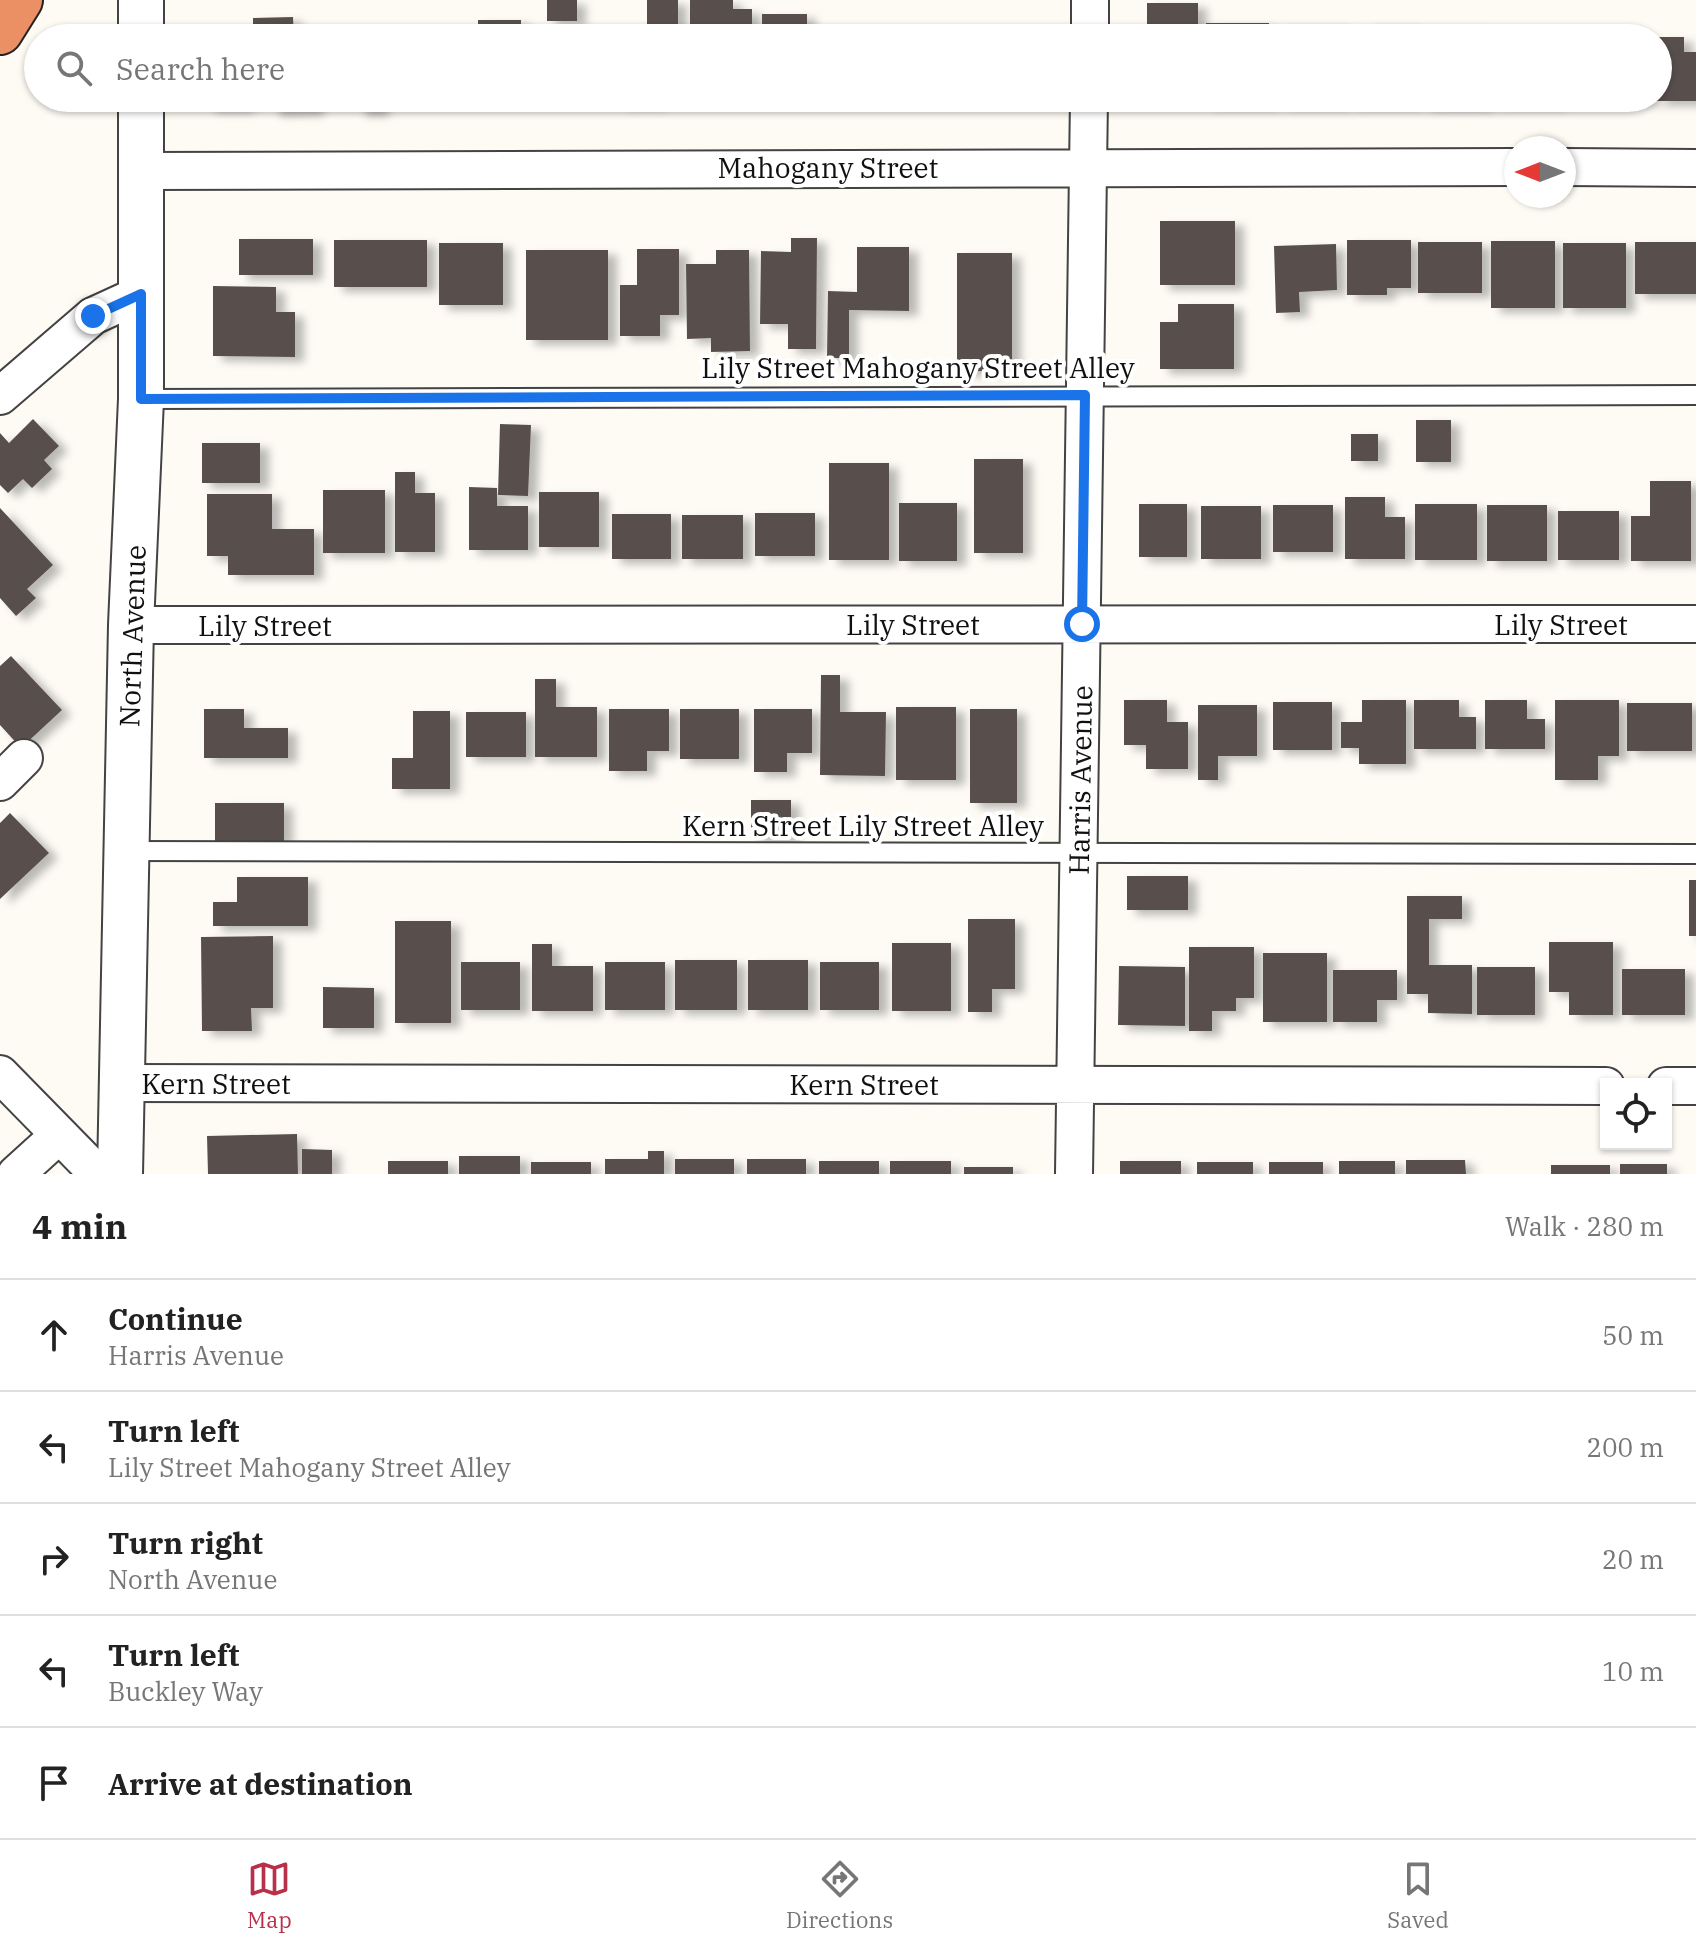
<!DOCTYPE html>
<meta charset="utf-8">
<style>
body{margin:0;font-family:"IBM Plex Serif",serif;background:#f6f6f6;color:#222}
.controls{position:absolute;right:24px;bottom:24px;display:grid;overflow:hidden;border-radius:0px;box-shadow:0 2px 6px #0004}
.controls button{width:72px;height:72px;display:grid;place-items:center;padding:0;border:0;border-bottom:2px solid #e0e0e0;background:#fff;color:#222;font:40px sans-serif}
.compass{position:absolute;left:1504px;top:136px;width:72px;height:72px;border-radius:50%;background:#fff;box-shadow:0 2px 6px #0004;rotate:270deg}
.stop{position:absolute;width:24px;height:24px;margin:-18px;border:6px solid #1a73e8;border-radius:50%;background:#fff}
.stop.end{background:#1a73e8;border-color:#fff;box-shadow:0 2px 8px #0008}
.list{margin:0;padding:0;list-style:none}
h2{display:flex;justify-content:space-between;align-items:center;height:104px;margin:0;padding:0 32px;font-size:34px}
h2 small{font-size:26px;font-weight:400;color:#767676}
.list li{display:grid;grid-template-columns:52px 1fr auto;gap:24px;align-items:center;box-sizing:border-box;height:112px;padding:0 32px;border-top:2px solid #e0e0e0}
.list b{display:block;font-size:30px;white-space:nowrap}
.list p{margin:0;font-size:26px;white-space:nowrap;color:#767676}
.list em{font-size:26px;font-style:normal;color:#767676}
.icon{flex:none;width:44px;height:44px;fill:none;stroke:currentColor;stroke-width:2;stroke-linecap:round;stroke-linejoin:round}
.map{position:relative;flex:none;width:1696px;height:1174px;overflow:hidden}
.search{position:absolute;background:#fff;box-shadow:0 2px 6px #0004;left:24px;right:24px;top:24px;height:88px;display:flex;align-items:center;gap:20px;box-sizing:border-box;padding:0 28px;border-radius:44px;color:#767676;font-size:30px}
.sheet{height:664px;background:#fff}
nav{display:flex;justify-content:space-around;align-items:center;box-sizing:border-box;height:112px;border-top:2px solid #e0e0e0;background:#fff;font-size:22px;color:#767676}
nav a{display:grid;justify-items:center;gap:4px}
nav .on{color:#b9304a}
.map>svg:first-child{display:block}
.building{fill:#59504d;filter:url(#shadow)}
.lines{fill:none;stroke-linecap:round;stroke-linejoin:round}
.service-casing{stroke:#434343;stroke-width:22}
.minor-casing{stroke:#434343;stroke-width:40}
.tertiary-casing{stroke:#434343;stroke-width:48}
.motorway-casing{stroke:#212121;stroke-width:48}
.service{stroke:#fff;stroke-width:18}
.minor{stroke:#fff;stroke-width:36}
.tertiary{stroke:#fff;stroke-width:44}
.motorway{stroke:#eb8f65;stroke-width:44}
.route{stroke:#1a73e8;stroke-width:10}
.labels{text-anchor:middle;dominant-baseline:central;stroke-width:8;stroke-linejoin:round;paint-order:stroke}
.street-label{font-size:28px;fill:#101010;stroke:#fff}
</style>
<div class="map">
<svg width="1696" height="1174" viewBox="0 0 1696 1174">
<defs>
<filter id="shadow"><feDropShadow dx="9" dy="5" stdDeviation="4" flood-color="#0004"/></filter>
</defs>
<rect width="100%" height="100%" fill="#fefbf5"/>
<path class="building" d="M547,0H577V21H547Z
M647,0H678V38H658V33H647Z
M690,0H733V9H752V38H690Z
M1147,3H1198V38H1147Z
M762,14H807V38H762Z
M293,17L294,38H253V18Z
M478,20H521V38H478Z
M1206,23H1269V38H1206Z
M1279,24H1341V38H1279Z
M1367,24H1413V38H1367Z
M1423,27H1485V38H1423Z
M969,31H1027V38H969Z
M207,33H245V38H207Z
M836,33H881V38H836Z
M1658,37H1684V52H1696V101H1638V98H1658Z
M207,98H245V107H207Z
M271,98H315V110L271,111Z
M357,98H380V111H357Z
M619,98H658V103H619Z
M1206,98H1269V103H1206Z
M1279,98H1341V103H1279Z
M1349,98H1413V103H1349Z
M1423,98H1485V105H1423Z
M1494,98H1556V103H1494Z
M1160,221H1235V285H1160Z
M791,238H817L816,349H788V324H760L761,251L791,252Z
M239,239H313V275H239Z
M334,240H427V287H334Z
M1347,240H1411V288H1387V295H1347Z
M1491,241H1555V308H1491Z
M1418,242H1482V293H1418Z
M1635,242H1696V294H1635Z
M439,243H503V305H439Z
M1563,243H1626V308H1563Z
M1336,244L1337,290L1299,292L1300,312L1276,313L1274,246Z
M857,247H909V311L849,310V358H827L828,291L857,292Z
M637,249H679V315H660V336H620V285H637Z
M526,250H608V340H526Z
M716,250H749L750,351L711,352V338L687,339L686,264H716Z
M957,253H1012V371H957Z
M213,286L276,287V312H295V357L213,356Z
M1178,304H1234V369H1160V322H1178Z
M33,419L59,446L44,460L52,469L32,488L23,479L8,493L0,485V433L9,443Z
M1416,420H1451V462H1416Z
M500,424L531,425L528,496L498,495Z
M1351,434H1378V461H1351Z
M202,443H260V483H202Z
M974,459H1023V553H974Z
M829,463H889V560H829Z
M395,472H415V493H435V552H395Z
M1650,481H1691V561H1631V516H1650Z
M469,487L497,488V506H528V550H469Z
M323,490H385V553H323Z
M539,492H599V547H539Z
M207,494H272V529H314V575H228V556H207Z
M1345,497H1385V517H1405V559H1345Z
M899,503H957V561H899Z
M1139,504H1187V557H1139Z
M1415,504H1477V560H1415Z
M1273,505H1333V552H1273Z
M1487,505H1547V561H1487Z
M1201,506H1261V559H1201Z
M0,508L53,565L27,589L36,598L16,616L0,598Z
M1558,511H1619V560H1558Z
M755,513H815V556H755Z
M612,514H671V559H612Z
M682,515H743V559H682Z
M11,656L62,710L21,748L0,725V666Z
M821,675H840V712H886L885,776L820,775Z
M535,679H556V707H597V757H535Z
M1124,700H1167V722H1188V769H1146V745H1124Z
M1362,700H1406V764H1359V748H1341V722H1362Z
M1414,700H1459V717H1476V749H1414Z
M1485,700H1527V719H1545V749H1485Z
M1555,700H1619V756H1598V780H1555Z
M1273,702H1332V750H1273Z
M1627,703H1692V751H1627Z
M1198,705H1257V756H1218V780H1198Z
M896,707H956V780H896Z
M204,709H244V728H288V758H204Z
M609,709H669V751H647V771H609Z
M680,709H739V759H680Z
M754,709H812V753H787V772H754Z
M970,709H1017V803H970Z
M413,711H450V789H392V758H413Z
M466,712H526V757H466Z
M751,800H791V837H751Z
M215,803H284V841H215Z
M10,813L49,853L0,899V823Z
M1127,876H1188V910H1127Z
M237,877H308V926H213V902H237Z
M1689,880H1696V936H1689Z
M1407,896H1462V919H1429V965H1472V1014L1428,1013V994H1407Z
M968,919H1015V989H992V1012H968Z
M395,921H451V1023H395Z
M273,936V1008H251L252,1031H202L201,937Z
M1549,942H1613V1015H1569V992H1549Z
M892,943H951V1011H892Z
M532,944H552V966H593V1011H532Z
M1189,947H1254V998H1236V1011H1212V1031H1189Z
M1263,953H1327V1022H1263Z
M675,960H737V1010H675Z
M748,960H808V1010H748Z
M461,962H520V1010H461Z
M605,962H665V1010H605Z
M820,962H879V1010H820Z
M1119,966L1185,967V1026L1118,1025Z
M1477,967H1535V1015H1477Z
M1622,969H1685V1015H1622Z
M1333,970H1397V1000H1377V1022H1333Z
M323,987L374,988V1028H323Z
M297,1134L298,1174H208L207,1136Z
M302,1149L332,1150V1174H302Z
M648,1151H664V1174H605V1159H648Z
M459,1156H520V1174H459Z
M675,1159H734V1174H675Z
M747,1159H806V1174H747Z
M1406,1160H1465L1466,1174H1406Z
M388,1161H448V1174H388Z
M819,1161H879V1174H819Z
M890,1161H951V1174H890Z
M1120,1161H1181V1174H1120Z
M1339,1161H1395V1174H1339Z
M531,1162H591V1174H531Z
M1197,1162H1253V1174H1197Z
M1269,1162H1323V1174H1269Z
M1620,1164H1667V1174H1620Z
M1551,1165H1610V1174H1551Z
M964,1167H1013V1174H964Z"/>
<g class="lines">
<defs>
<path id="service" d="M141,399L1696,395
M126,851L1696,854"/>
<path id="minor" d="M1090,38V0
M1564,167L1696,168
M141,171L1516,167
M0,396L93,316L141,294
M131,625L1696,624
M0,782L24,758
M0,1074L98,1174
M121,1083L1606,1086
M1666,1086H1696
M16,1174L59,1135
M1074,1174L1089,98"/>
<path id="tertiary" d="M141,38V0
M120,1174L131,625L141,399V98"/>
<path id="motorway" d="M0,32L20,0"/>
</defs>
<use href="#service" class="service-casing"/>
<use href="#minor" class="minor-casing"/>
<use href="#tertiary" class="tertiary-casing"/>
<use href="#motorway" class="motorway-casing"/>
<use href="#service" class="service"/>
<use href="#minor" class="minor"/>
<use href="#tertiary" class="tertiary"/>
<use href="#motorway" class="motorway"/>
</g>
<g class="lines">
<path class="route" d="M93,316L141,294V399L1085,395L1082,624"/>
</g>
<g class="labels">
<g class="street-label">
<text x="828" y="167">Mahogany Street</text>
<text x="918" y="367">Lily Street Mahogany Street Alley</text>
<text x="913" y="624">Lily Street</text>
<text x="1561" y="624">Lily Street</text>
<text x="265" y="625">Lily Street</text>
<text transform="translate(132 636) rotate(-88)">North Avenue</text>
<text transform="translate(1080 780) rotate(-89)">Harris Avenue</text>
<text x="863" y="825">Kern Street Lily Street Alley</text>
<text x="216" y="1083">Kern Street</text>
<text x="864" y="1084">Kern Street</text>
</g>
</g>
</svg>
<div class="controls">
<button><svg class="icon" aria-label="locate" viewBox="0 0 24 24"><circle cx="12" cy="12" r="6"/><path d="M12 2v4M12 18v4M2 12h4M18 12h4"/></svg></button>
</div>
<svg class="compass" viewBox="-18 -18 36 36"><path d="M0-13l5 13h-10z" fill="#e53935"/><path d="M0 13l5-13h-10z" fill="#767676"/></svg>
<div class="stop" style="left:1082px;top:624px"></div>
<div class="stop end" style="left:93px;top:316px"></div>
<div class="search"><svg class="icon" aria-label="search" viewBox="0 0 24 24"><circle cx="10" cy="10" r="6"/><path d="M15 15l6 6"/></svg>Search here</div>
</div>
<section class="sheet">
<h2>4 min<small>Walk · 280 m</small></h2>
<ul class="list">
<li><svg class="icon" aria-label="ahead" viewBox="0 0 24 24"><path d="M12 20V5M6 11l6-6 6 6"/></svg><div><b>Continue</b><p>Harris Avenue</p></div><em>50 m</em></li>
<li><svg class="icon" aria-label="left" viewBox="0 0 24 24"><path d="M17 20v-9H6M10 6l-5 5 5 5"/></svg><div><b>Turn left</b><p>Lily Street Mahogany Street Alley</p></div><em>200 m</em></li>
<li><svg class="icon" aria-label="right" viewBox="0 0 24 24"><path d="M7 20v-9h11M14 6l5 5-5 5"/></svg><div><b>Turn right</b><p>North Avenue</p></div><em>20 m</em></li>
<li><svg class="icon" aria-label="left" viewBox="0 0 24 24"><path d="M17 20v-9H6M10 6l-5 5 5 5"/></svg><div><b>Turn left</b><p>Buckley Way</p></div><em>10 m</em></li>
<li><svg class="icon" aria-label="arrive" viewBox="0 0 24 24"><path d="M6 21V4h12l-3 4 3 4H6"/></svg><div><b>Arrive at destination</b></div></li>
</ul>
</section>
<nav>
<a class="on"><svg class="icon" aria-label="map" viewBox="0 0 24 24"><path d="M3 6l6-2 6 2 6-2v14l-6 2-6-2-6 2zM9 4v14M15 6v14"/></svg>Map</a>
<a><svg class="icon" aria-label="directions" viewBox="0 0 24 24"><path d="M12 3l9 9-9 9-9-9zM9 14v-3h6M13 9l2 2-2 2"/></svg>Directions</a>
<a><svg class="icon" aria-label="saved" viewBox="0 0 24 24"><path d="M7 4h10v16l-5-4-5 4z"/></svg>Saved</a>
</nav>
